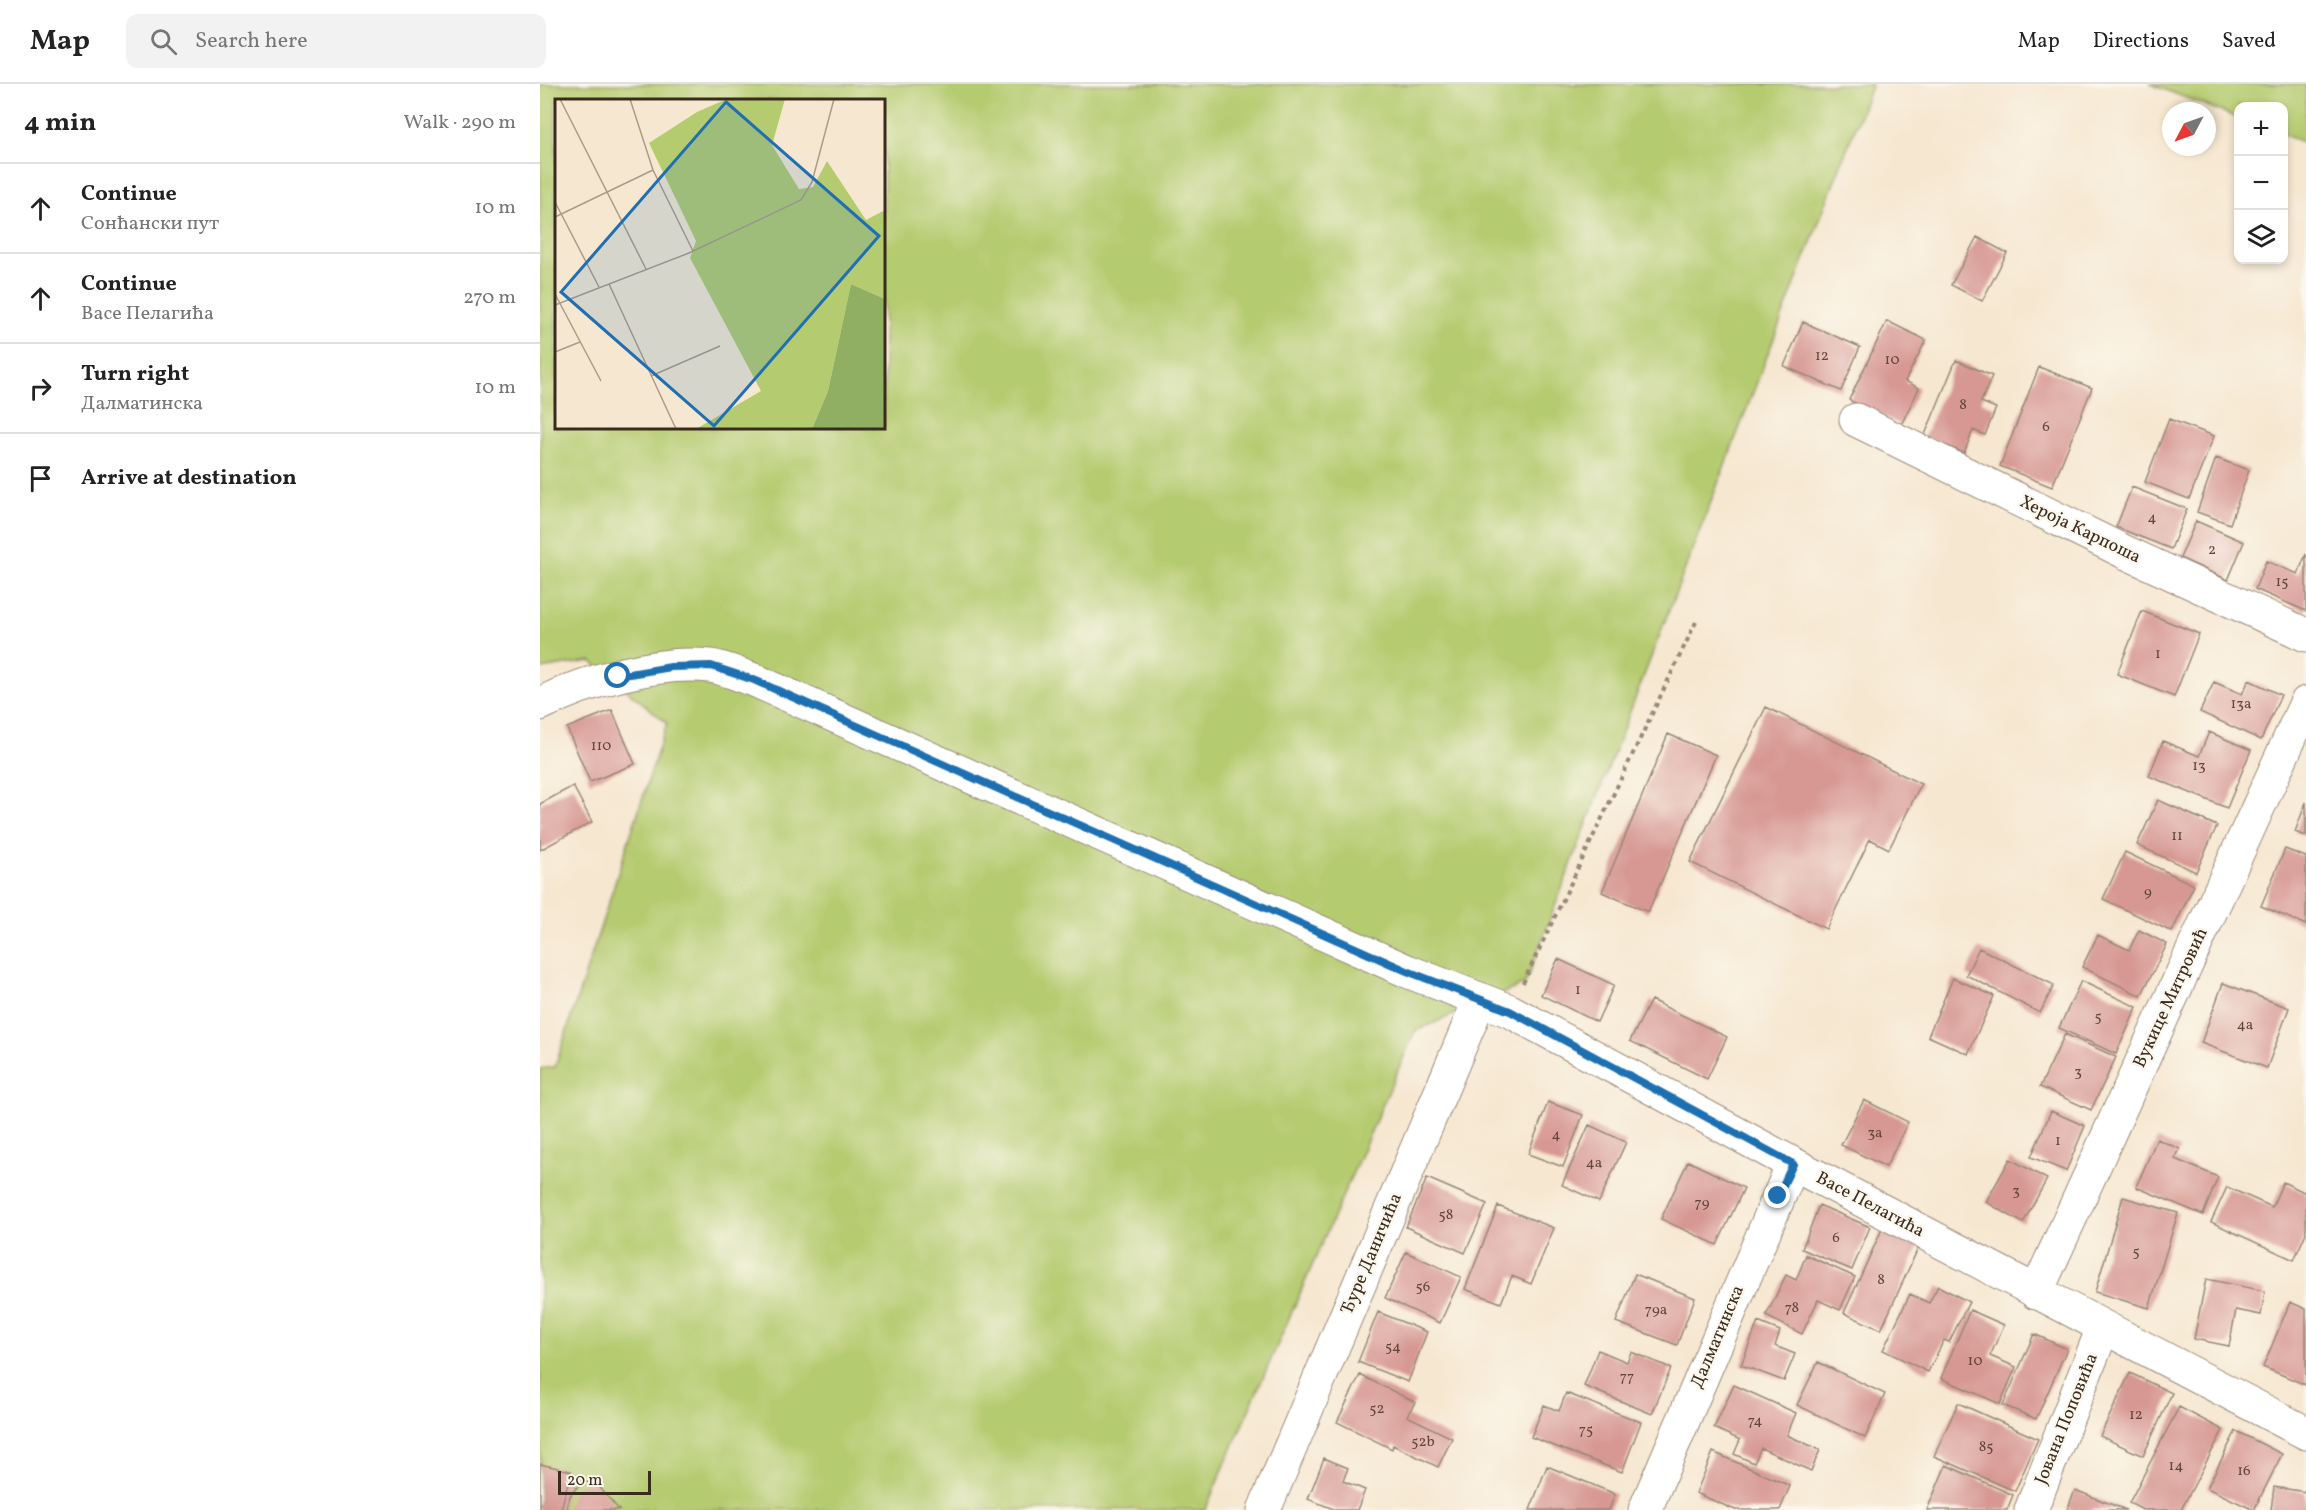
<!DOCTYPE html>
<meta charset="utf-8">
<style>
body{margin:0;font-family:Vollkorn,serif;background:#f2f2f2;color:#222}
.controls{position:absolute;right:18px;top:18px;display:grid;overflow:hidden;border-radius:12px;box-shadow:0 3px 9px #0003}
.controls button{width:54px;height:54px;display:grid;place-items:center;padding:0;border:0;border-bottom:2px solid #e0e0e0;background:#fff;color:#222;font:30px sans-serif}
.compass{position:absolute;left:1622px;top:18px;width:54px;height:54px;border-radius:50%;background:#fff;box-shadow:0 3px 9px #0003;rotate:229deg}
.scale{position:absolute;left:18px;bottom:15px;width:93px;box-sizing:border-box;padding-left:6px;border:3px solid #3b2a1e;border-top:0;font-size:16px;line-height:21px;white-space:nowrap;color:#3b2a1e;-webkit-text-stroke:4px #fbf7ec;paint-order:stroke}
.stop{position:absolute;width:18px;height:18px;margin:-14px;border:4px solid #1f6fb2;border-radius:50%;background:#fff}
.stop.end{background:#1f6fb2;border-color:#fff;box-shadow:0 2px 6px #0008}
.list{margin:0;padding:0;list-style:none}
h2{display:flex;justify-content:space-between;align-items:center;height:78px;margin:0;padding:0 24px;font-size:26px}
h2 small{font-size:20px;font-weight:400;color:#767676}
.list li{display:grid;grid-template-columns:39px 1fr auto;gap:18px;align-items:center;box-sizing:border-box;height:90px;padding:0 24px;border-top:2px solid #e0e0e0}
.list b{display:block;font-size:22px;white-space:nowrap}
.list p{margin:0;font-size:20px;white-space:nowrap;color:#767676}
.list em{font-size:20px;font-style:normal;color:#767676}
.icon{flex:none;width:33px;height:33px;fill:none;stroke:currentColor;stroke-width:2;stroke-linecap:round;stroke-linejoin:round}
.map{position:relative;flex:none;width:1766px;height:1426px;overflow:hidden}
header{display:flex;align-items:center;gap:36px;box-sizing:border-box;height:84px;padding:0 30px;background:#fff;border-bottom:2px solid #e0e0e0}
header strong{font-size:28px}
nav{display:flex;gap:33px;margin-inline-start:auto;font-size:21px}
.search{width:420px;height:54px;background:#f2f2f2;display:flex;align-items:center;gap:15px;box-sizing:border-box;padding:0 21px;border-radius:12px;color:#767676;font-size:22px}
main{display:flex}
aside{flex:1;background:#fff}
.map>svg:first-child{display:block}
.green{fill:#b5cb70;stroke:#787a47;stroke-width:1.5;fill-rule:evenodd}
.building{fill:#d79893}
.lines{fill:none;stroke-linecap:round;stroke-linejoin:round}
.minor-casing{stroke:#988877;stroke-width:35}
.path{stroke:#988877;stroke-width:4;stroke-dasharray:4.5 4.5;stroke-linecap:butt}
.minor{stroke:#fff;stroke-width:33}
.route{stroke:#1f6fb2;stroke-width:8}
.labels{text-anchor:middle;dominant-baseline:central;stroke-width:4.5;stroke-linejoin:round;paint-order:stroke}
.number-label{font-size:15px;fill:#62463b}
.street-label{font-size:18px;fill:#3b2a1e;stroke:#fbf7ec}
.inset-road{fill:none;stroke:#ab9b89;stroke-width:1.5}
.view{fill:#1f6fb2;fill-opacity:0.15;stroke:#1f6fb2;stroke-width:3}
.inset-edge{fill:none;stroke:#3b2a1e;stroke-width:3}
</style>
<header>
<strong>Map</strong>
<div class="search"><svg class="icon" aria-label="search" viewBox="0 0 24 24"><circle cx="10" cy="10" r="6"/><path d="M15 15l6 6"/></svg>Search here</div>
<nav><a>Map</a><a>Directions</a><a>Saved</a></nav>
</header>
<main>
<aside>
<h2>4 min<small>Walk · 290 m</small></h2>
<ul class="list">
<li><svg class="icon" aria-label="ahead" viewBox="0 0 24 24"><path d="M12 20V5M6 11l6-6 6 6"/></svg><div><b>Continue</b><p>Сонћански пут</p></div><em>10 m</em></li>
<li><svg class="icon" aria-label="ahead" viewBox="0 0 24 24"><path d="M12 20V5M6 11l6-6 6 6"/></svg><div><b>Continue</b><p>Васе Пелагића</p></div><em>270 m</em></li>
<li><svg class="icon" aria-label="right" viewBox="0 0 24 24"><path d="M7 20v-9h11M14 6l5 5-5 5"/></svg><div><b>Turn right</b><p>Далматинска</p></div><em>10 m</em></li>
<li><svg class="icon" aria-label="arrive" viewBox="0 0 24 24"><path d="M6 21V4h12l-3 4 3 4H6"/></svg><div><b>Arrive at destination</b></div></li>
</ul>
</aside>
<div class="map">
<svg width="1766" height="1426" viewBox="0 0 1766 1426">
<rect width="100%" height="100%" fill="#fbf7ec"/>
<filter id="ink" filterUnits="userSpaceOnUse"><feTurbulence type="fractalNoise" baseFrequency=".0167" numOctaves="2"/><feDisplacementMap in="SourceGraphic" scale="12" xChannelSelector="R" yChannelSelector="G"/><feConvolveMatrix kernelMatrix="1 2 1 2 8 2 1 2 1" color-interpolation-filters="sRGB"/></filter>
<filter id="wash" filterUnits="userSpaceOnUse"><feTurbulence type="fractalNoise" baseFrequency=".008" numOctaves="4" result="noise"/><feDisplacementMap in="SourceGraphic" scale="24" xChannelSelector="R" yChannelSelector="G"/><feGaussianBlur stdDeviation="1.35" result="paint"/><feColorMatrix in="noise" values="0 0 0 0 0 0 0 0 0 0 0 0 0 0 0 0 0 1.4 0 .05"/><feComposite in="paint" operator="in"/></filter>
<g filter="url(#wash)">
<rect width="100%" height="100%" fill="#f6e7d0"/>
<path class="green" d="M0,0H1332L985,900L875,947L665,1426H0V985L15,983L127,639L51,577L0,585ZM16,16H344V344H16Z
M1610,0H1766V59L1744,51V22H1698V34Z"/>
<g id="blocks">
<path class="building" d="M1437,153L1467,169L1442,217L1411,201Z
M1347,237L1386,256L1365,297L1379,304L1361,341L1309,316Z
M1263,238L1320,263L1301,307L1244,282Z
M1416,276L1452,292L1441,318L1456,324L1445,351L1433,346L1424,369L1384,353Z
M1499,283L1552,304L1512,403L1460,382Z
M1629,335L1674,352L1649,415L1605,398Z
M1676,374L1709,386L1690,440L1657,428Z
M1592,403L1647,425L1631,465L1576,443Z
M1656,437L1704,458L1688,496L1640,474Z
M1766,470V527L1715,505L1726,477L1758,490Z
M1602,527L1659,550L1634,613L1577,590Z
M1709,596L1741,611L1721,656L1660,628L1674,598L1702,610Z
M1226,623L1381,700L1349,765L1330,755L1286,845L1150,778Z
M72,626L95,680L50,698L27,644Z
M1669,648L1711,666L1687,724L1609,692L1623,657L1659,672Z
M1128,650L1176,671L1108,828L1062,808Z
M33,702L52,738L0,766V720Z
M1618,716L1677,742L1656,788L1597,761Z
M1766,718V752L1755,748Z
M1745,765L1766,773V841L1721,822Z
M1585,768L1654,801L1632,848L1563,815Z
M1599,846L1627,860L1601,912L1542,883L1558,851L1589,866Z
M1439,864L1514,901L1500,929L1426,891Z
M1018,875L1074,901L1057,938L1001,911Z
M1413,894L1454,912L1428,970L1388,952Z
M1541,897L1597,923L1576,970L1519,944Z
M1683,899L1749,924L1727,984L1661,959Z
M1111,916L1187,953L1167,995L1090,957Z
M1525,950L1576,973L1551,1026L1500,1003Z
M1324,1016L1368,1038L1346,1083L1301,1061Z
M1008,1018L1043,1031L1023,1083L988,1070Z
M1511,1027L1545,1042L1526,1087L1491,1073Z
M1049,1041L1086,1058L1059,1118L1022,1101Z
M1617,1055L1640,1065L1635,1075L1678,1093L1663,1131L1596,1103Z
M1470,1075L1507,1095L1483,1139L1446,1118Z
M1148,1077L1204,1104L1177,1161L1121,1135Z
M887,1094L947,1120L925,1169L866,1143Z
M1743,1098L1766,1109V1149L1754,1176L1671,1138L1687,1103L1732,1123Z
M1583,1113L1638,1129L1609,1224L1555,1208Z
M1279,1121L1330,1143L1312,1186L1262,1165Z
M958,1122L1014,1144L991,1200L972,1192L961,1219L925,1205Z
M1342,1145L1379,1162L1341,1246L1304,1229Z
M866,1168L921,1193L900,1239L845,1214Z
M1266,1171L1315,1193L1300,1226L1278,1216L1262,1250L1226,1232L1246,1191L1256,1196Z
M1095,1190L1155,1214L1137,1261L1076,1238Z
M1666,1195L1725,1207L1721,1231L1696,1226L1689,1262L1654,1255Z
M1398,1202L1429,1218L1409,1258L1404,1256L1388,1288L1343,1266L1370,1210L1389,1219Z
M1750,1218L1766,1225V1301L1723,1283Z
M1430,1226L1464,1241L1450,1272L1476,1283L1460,1320L1401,1294Z
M838,1228L887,1248L868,1298L818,1278Z
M1218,1238L1240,1247L1235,1262L1255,1270L1244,1297L1201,1281Z
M1494,1250L1527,1265L1496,1335L1463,1321Z
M1058,1266L1087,1278L1091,1268L1131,1284L1112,1330L1044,1302Z
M1278,1278L1345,1310L1325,1354L1257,1321Z
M1590,1289L1632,1309L1603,1372L1560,1352Z
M820,1291L875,1318L867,1332L912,1354L898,1383L853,1361L852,1365L797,1338Z
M1194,1301L1256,1329L1247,1351L1280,1366L1271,1387L1221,1364L1214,1379L1194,1370L1200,1356L1174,1344Z
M1026,1309L1101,1338L1082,1388L991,1353L1004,1321L1019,1327Z
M1418,1319L1498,1355L1475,1407L1394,1372Z
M1639,1323L1683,1346L1641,1426H1603L1589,1419Z
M1696,1347L1742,1370L1714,1426L1667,1404Z
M1173,1368L1250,1402L1240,1426H1195L1156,1409Z
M784,1374L808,1384L803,1397L825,1406L817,1426H796L768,1415Z
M0,1380L31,1387L21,1426H0Z
M1406,1381L1473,1411L1467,1426H1387Z
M1007,1382L1075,1410L1069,1426H990Z
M46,1398L56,1399L79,1426H30L27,1423L30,1412L36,1404Z
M1734,1403L1766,1408V1426H1731Z
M1535,1406L1586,1426H1527Z"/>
</g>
</g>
<g filter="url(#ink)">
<use href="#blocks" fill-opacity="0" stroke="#988877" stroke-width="1.5"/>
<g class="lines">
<defs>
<path id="minor" d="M1316,336L1587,469L1766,551
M0,620C46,597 118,576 170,582C185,584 200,591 214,596L867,887L970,927L1253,1080L1766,1349
M1496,1209L1766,619
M724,1426L940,915
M1105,1426L1253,1080
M1491,1426L1563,1244"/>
</defs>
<use href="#minor" class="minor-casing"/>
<path class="path" d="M983,899L1156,538"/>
<use href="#minor" class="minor"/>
</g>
</g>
<g class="lines" filter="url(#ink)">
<path class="route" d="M78,592L131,583L171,582L214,596L867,887L970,927L1253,1080L1238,1112"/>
</g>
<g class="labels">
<g class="number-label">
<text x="1282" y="272">12</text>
<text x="1352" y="276">10</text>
<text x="1423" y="321">8</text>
<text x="1506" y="343">6</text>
<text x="1612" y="434">4</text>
<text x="1672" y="466">2</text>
<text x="1742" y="498">15</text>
<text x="1618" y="570">1</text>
<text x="1701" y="620">13a</text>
<text x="61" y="662">110</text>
<text x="1659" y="682">13</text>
<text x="1637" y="752">11</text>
<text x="1608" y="808">9</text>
<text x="1038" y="906">1</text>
<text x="1558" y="933">5</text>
<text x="1705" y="941">4a</text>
<text x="1538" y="988">3</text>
<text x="1335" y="1049">3a</text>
<text x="1016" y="1051">4</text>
<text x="1518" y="1057">1</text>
<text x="1054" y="1079">4a</text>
<text x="1476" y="1107">3</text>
<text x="1162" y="1119">79</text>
<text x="906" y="1131">58</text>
<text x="1296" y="1154">6</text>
<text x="1596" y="1168">5</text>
<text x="1341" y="1196">8</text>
<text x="883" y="1203">56</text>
<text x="1252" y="1224">78</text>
<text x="1116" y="1226">79a</text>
<text x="853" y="1263">54</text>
<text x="1435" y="1277">10</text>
<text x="1087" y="1293">77</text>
<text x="837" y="1325">52</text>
<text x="1596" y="1331">12</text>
<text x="1215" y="1337">74</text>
<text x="1046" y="1346">75</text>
<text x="883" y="1358">52b</text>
<text x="1446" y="1363">85</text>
<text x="1636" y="1382">14</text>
<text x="1704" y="1387">16</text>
</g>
<g class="street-label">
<text transform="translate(1540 446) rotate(26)">Хероја Карпоша</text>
<text transform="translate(1631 914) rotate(-65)">Вукице Митровић</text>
<text transform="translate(1330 1121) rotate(28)">Васе Пелагића</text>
<text transform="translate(832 1170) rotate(-67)">Ђуре Даничића</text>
<text transform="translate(1178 1253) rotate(-67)">Далматинска</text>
<text transform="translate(1527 1335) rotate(-68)">Јована Поповића</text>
</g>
</g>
<g transform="translate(15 15)">
<rect width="330" height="330" fill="#f6e7d0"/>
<path d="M172,0H230L217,46L244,90L258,88L272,62L311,121L330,111V200L296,185L273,292L257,330H141L206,292L135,159L141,142L94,44L142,13Z" fill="#b5cb70"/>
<path d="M296,185L330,200V330H257L273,292Z" fill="#90af62"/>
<path class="inset-road" d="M5,0L91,170M75,0L98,71L138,152M0,103L44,188M0,118L98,71M54,185L121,330M0,195L46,282M0,206L134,154L246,101L257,83L279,0M0,253L25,243M96,277L165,247"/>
<path class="view" d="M171,3L324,137L159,327L6,193Z"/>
<rect width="330" height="330" class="inset-edge"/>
</g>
</svg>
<div class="controls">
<button>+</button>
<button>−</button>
<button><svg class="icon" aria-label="layers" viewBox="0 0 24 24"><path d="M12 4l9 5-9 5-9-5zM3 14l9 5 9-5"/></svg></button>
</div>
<svg class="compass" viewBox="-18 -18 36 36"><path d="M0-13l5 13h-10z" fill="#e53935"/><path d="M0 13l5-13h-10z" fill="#767676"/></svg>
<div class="scale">20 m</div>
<div class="stop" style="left:78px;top:592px"></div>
<div class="stop end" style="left:1238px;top:1112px"></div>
</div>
</main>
